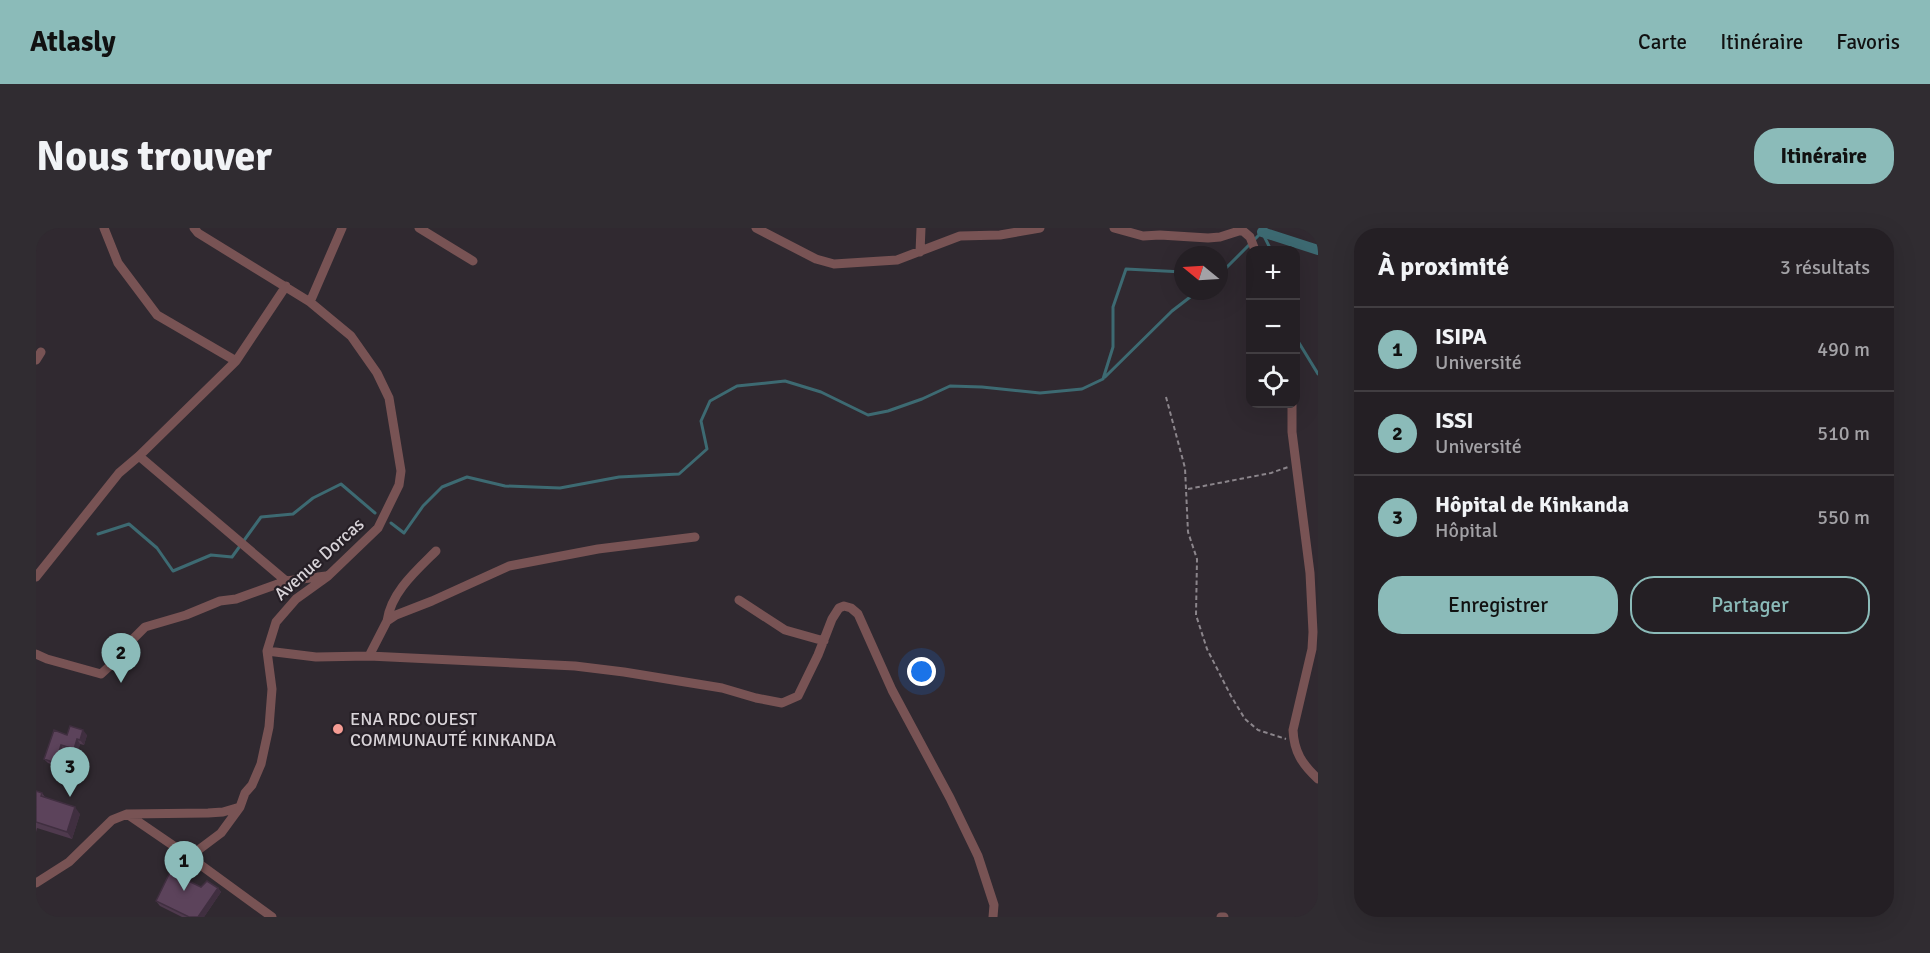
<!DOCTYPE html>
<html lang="fr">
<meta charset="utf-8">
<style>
body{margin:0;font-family:Signika,sans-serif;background:#302c31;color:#f1f3f6}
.controls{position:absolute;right:18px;top:18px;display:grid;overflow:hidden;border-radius:12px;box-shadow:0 6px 24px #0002}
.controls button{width:54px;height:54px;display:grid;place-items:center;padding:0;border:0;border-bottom:2px solid #413d41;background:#241f24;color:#f1f3f6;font:30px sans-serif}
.compass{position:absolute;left:1138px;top:18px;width:54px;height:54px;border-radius:50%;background:#241f24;box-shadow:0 6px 24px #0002;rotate:288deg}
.you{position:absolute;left:886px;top:444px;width:21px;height:21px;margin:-15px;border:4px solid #fff;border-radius:50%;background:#1a73e8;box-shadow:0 0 0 9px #1a73e833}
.badge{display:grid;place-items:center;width:39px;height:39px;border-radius:50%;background:#8bbbb9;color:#111;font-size:20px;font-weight:700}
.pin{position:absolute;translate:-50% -50px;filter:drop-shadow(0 2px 3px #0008)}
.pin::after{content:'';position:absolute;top:32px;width:21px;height:18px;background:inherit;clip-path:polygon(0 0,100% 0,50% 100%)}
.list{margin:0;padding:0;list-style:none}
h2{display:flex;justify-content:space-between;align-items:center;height:78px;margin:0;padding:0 24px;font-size:26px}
h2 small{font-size:20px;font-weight:400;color:#a3a2a6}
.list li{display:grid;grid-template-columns:39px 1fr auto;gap:18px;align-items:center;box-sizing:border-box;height:84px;padding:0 24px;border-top:2px solid #413d41}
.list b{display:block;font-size:22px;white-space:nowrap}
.list p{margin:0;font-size:20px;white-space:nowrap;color:#a3a2a6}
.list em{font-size:20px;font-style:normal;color:#a3a2a6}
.actions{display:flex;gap:12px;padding:18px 24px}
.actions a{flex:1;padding:14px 0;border:2px solid #8bbbb9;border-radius:24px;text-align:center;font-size:21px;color:#8bbbb9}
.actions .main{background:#8bbbb9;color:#111}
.icon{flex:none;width:33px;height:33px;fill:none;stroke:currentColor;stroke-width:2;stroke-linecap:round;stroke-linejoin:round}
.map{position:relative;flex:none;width:1282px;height:689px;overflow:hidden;border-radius:24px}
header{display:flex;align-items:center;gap:36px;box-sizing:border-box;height:84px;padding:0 30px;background:#8bbbb9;color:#111}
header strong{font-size:28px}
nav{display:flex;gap:33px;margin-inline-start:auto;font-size:21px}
.intro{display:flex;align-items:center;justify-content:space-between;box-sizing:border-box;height:144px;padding:0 36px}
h1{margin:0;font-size:42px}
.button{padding:15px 27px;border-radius:24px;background:#8bbbb9;color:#111;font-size:21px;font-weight:700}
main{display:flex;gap:36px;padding:0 36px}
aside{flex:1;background:#241f24;border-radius:24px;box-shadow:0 6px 24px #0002}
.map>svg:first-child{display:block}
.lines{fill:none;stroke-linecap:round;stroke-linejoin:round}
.stream{stroke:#3d6a72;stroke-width:3}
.canal{stroke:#3d6a72;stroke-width:10}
.path{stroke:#8b858b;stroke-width:2;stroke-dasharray:4.5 3;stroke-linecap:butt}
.street{stroke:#785354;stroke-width:9}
.wall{fill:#4f3a4e}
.shaded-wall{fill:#402f40}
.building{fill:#5c435b;stroke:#402f40;stroke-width:1.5}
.poi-dot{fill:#f59c94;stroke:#261f26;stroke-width:2}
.labels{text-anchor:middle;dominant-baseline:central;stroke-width:4.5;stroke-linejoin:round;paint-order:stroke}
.street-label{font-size:18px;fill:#d8d3d8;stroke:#261f26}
.poi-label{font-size:18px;fill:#d8d3d8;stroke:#261f26;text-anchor:start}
</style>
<header>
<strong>Atlasly</strong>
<nav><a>Carte</a><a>Itinéraire</a><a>Favoris</a></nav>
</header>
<div class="intro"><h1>Nous trouver</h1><a class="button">Itinéraire</a></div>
<main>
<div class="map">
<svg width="1282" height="689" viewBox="0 0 1282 689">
<rect width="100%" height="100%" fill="#302930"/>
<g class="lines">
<path class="stream" d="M1226,4L1235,22
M1183,43H1187L1230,0
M1260,110L1282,146
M1069,149L1136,83L1162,63
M355,295L368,305L387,278L406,259L431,249L469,258L524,260L583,249L643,246L671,221L665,193L674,173L701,158L749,153L785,164L832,187L852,183L886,171L914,158L946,159L1004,165L1046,161L1067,151L1077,119V79L1090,41L1147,44
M62,306L93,296L121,320L137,343L175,327L196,329L225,289L257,286L277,270L305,256L339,285"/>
<path class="canal" d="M1226,4L1282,22"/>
<path class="path" d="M1130,169L1149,240L1152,304L1161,331L1160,387L1171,421L1195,468L1209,491L1222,502L1250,511
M1152,261L1235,245L1252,239"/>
<path class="street" d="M68,0L82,35L121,87L200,133
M383,0L437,33
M720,0L780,31L798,36L861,32L924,8L964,7L1004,0
M1078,0L1107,8L1124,7L1172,10L1184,9L1206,2L1214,9L1219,22
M884,24L885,0
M274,74L306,0
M0,132L5,124
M1256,176V204L1274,345L1277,404L1276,421L1257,502C1258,524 1266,536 1282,551
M103,228L250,353
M0,349L83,245L103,228L200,133L250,58
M703,372L749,402L788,413
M351,393C355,364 381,342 400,323
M231,423L280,429L333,428L539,438L588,444L686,460L720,470L746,475L762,468L782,427L796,391L803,380L808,378L815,380L822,386L856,462L914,570L942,628L958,677L957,689
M0,426L11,431L65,446L77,435L87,421L109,399L150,387L184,373L200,371L250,353L290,348
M333,428L351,393L360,387L396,373L473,338L562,321L659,309
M91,586L151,627L236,689
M153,629L185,605L204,579
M0,655L33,634L76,592L91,586L172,585L187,584L204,579L209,565L216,557L225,536L233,499L236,461L231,423L240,394L260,371L292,348L342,300L363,257L365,243L353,170L341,145L315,108L274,74L162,5L158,0
M1185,689H1188"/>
</g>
<path class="wall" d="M31,507H51L48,517L44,516L41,526L28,522L22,539L12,535L8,531Z
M0,563L6,565L9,569L44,586L36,611L1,600L0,604Z
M153,639L156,644L151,652L165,659L182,660L185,664L168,689H146L124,678L120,673Z"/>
<path class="shaded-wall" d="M47,502L51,507L48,517L44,512Z
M41,511L44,516L41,526L38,521Z
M25,517L28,522L22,539L19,535Z
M39,579L44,586L36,611L31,604Z
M153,639L156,644L149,654L146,650Z
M182,660L185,664L168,689H162Z"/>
<path class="building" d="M34,498L47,502L44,512L41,511L38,521L25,517L19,535L8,531L18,502L31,507Z
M0,563L6,565L5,568L39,579L31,604L0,594Z
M140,632L153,639L146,650L165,659L171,653L182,660L162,689H153L120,673Z"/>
<circle class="poi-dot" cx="302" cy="501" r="6"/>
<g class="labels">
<g class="street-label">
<text transform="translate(283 331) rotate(-42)">Avenue Dorcas</text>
</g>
<g class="poi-label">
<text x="314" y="491">ENA RDC OUEST<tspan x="314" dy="21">COMMUNAUTÉ KINKANDA</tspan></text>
</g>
</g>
</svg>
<div class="controls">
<button>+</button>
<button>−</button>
<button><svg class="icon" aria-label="locate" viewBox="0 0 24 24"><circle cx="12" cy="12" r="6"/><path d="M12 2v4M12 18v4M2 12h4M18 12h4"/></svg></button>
</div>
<svg class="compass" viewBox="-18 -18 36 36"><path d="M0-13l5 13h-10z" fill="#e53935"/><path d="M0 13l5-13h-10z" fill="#a3a2a6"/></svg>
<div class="you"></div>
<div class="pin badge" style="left:148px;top:663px">1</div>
<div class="pin badge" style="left:85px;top:455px">2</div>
<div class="pin badge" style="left:34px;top:569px">3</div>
</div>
<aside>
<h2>À proximité<small>3 résultats</small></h2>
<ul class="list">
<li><span class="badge">1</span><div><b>ISIPA</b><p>Université</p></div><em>490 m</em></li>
<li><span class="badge">2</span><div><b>ISSI</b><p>Université</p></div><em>510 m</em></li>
<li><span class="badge">3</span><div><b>Hôpital de Kinkanda</b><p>Hôpital</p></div><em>550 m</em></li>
</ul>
<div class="actions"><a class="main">Enregistrer</a><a>Partager</a></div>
</aside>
</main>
